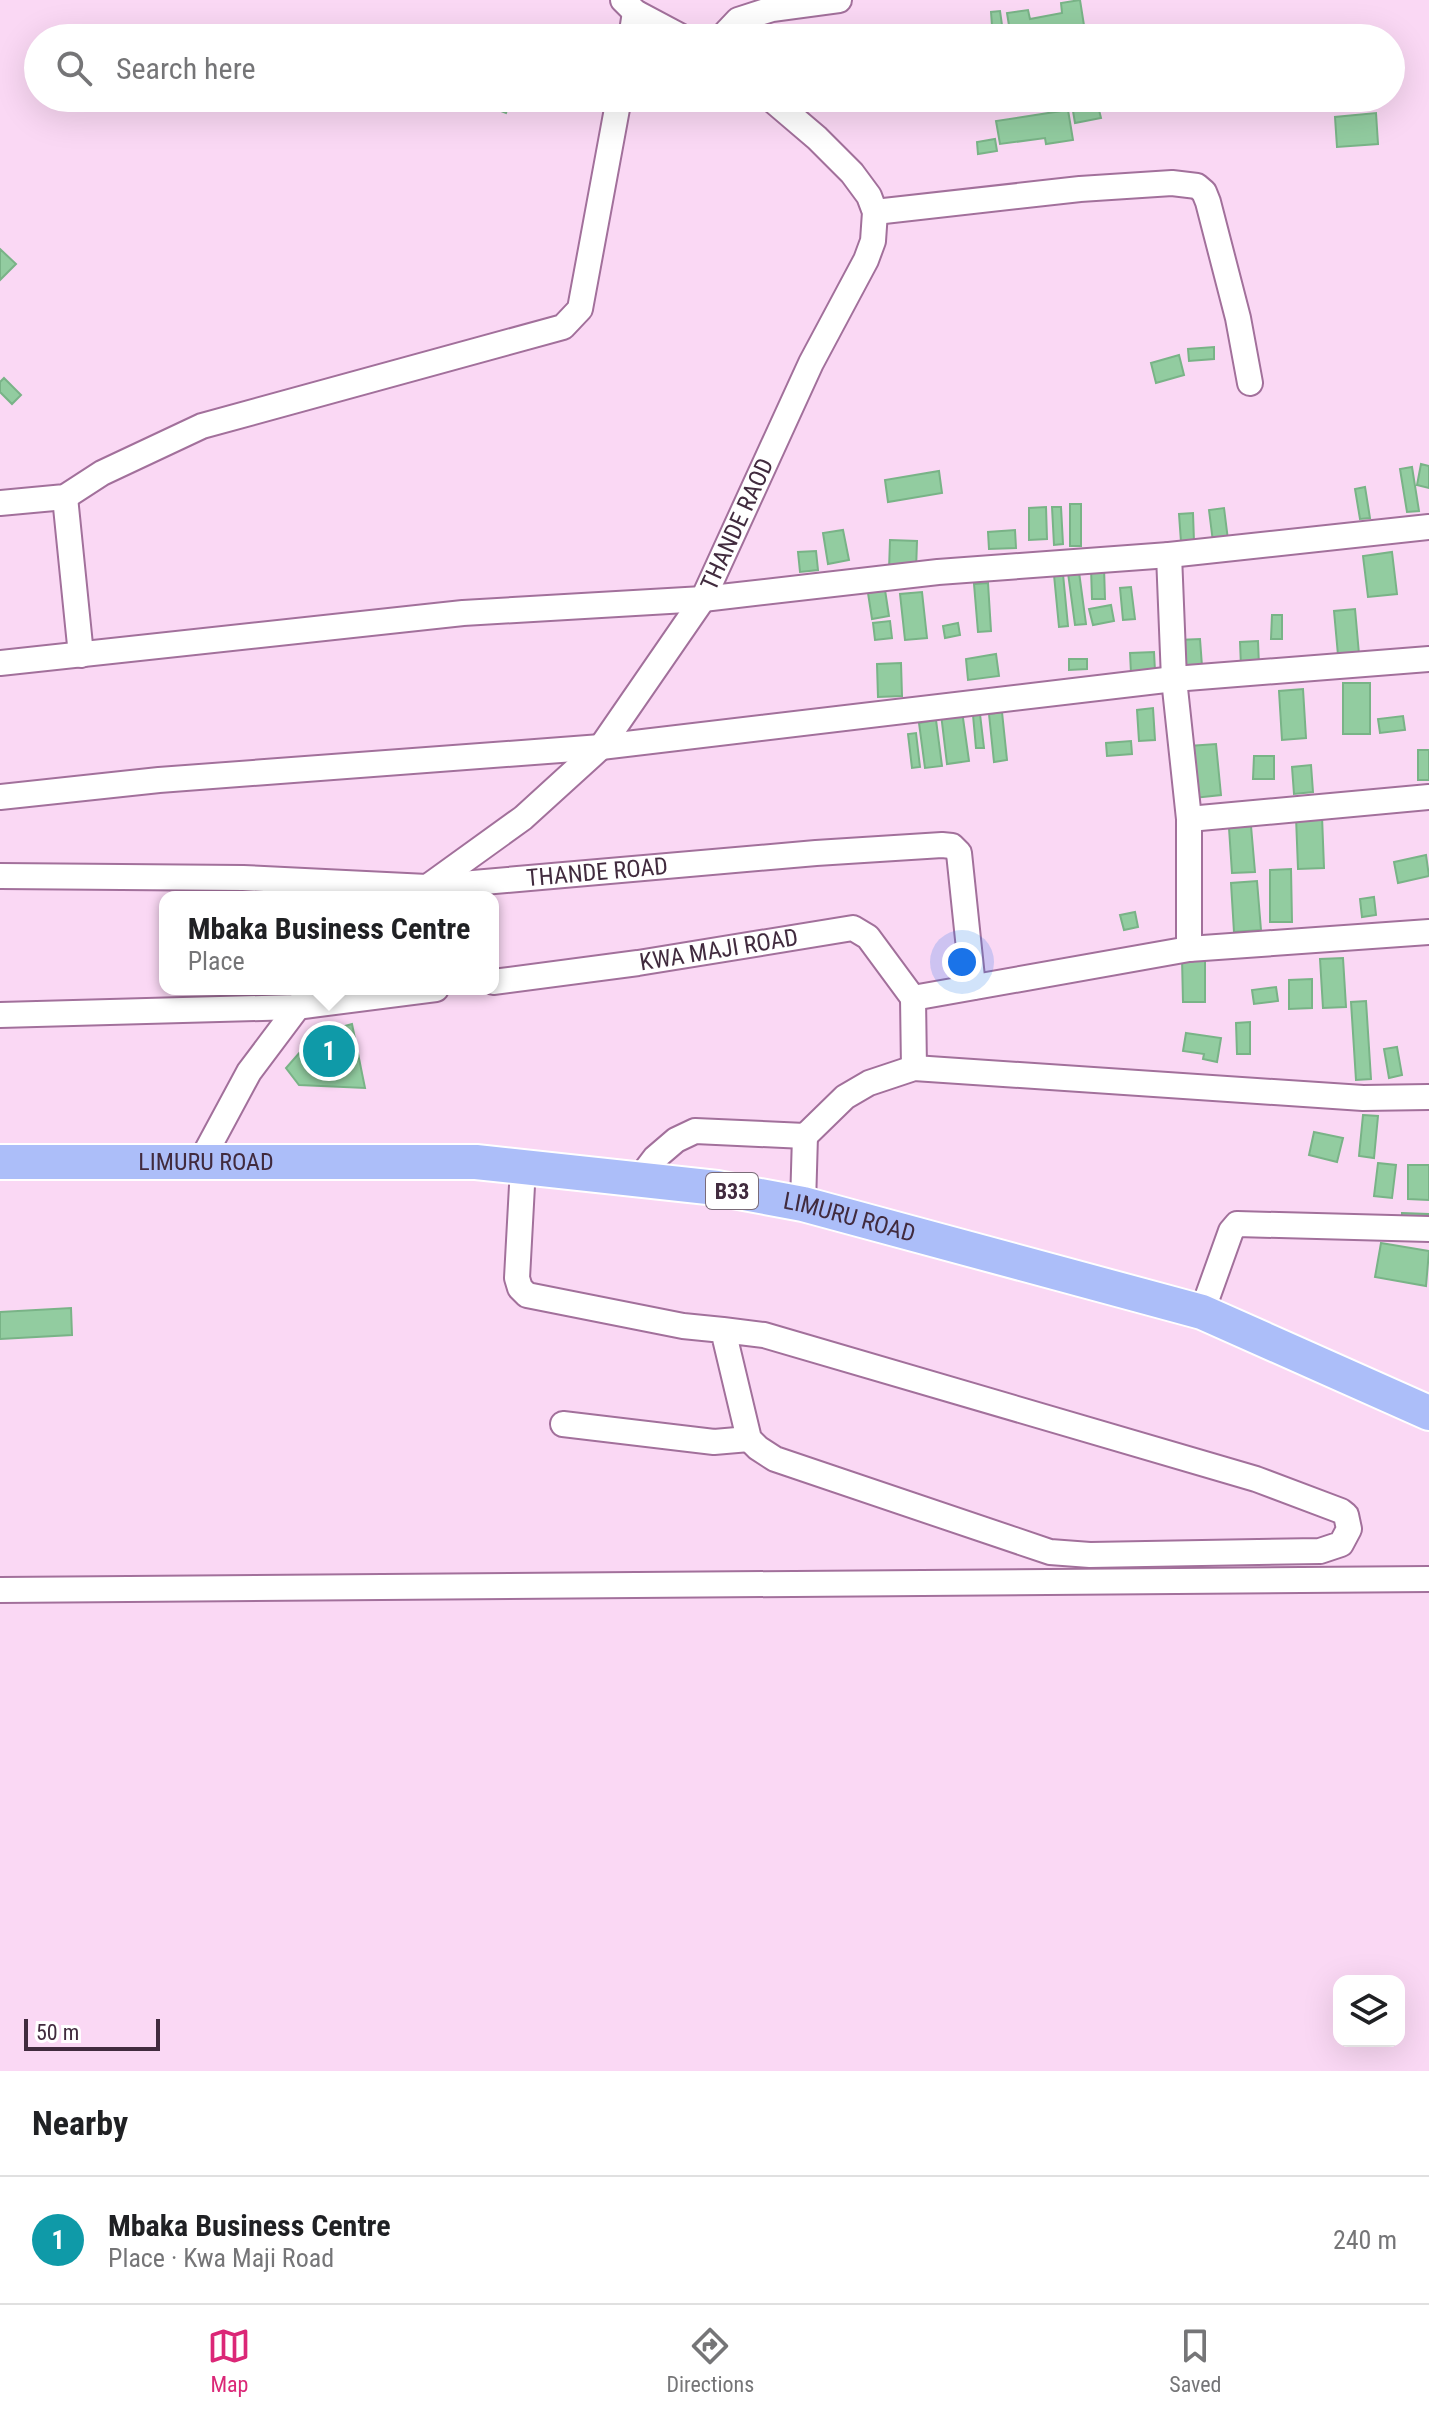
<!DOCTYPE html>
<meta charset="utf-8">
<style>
body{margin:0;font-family:"Roboto Condensed",sans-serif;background:#f2f2f2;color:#202124}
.controls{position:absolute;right:24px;bottom:24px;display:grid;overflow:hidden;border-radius:16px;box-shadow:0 8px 32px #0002}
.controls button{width:72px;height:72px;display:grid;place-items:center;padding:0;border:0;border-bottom:2px solid #e0e0e0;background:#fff;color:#202124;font:40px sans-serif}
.scale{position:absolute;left:24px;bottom:20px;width:136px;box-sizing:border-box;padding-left:8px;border:4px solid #412b3e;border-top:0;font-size:22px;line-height:28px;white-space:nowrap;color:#412b3e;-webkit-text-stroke:6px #fff;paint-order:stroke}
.you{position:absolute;left:962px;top:962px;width:28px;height:28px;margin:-20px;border:6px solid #fff;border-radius:50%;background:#1a73e8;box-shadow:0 0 0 12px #1a73e833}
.badge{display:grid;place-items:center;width:52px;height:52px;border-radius:50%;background:#db2777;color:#fff;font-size:26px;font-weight:700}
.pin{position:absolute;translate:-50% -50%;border:4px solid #fff;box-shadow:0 2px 8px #0006}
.popup{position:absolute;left:159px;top:891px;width:340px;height:104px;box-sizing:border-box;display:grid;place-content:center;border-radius:16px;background:#fff;filter:drop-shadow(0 2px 6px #0005);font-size:26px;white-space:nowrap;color:#757577}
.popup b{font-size:30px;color:#202124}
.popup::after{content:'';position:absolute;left:50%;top:100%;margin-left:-16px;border:16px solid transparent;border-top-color:#fff}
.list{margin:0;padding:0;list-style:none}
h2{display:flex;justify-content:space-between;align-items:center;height:104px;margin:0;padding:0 32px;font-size:34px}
h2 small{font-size:26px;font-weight:400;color:#757577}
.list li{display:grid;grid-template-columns:52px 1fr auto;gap:24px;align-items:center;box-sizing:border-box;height:128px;padding:0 32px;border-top:2px solid #e0e0e0}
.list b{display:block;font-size:30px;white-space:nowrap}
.list p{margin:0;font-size:26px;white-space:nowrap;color:#757577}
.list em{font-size:26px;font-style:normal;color:#757577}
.icon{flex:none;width:44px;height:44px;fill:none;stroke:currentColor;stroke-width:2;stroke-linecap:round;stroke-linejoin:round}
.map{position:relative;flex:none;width:1429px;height:2071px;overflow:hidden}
.search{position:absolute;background:#fff;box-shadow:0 8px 32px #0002;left:24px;right:24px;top:24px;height:88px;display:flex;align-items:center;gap:20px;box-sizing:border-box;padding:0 28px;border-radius:44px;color:#757577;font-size:30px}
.sheet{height:232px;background:#fff}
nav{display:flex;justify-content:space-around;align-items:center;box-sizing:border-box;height:112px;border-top:2px solid #e0e0e0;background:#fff;font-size:22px;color:#757577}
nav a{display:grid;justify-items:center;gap:4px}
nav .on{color:#db2777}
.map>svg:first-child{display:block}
.building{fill:#92cca0;stroke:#79b387;stroke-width:2}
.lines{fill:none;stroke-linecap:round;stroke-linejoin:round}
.minor-casing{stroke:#a2709b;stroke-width:28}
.highway-casing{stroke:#fff;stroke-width:38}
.minor{stroke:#fff;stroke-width:24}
.highway{stroke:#acbef9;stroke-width:34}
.labels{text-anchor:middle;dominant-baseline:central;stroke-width:8;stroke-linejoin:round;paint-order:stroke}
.shield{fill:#fff;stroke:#7a6b78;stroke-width:2}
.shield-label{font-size:22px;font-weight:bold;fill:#412b3e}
.street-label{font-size:24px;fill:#412b3e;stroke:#fff}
</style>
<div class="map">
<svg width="1429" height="2071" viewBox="0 0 1429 2071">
<rect width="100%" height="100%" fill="#fad8f4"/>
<path class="building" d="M1080,0L1086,38H1011L1007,13L1028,10L1030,19L1062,13L1061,3Z
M1000,11L1002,25L992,26L991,12Z
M439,98H458L454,106Z
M467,98H509L511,99L506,113Z
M949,98H975L951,105Z
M1098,106L1101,118L1075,123L1073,111Z
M1068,110L1073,140L1046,144L1045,138L1000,144L996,121Z
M1376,113L1378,144L1337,147L1335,117Z
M995,139L997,151L978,154L977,142Z
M0,249L16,264L0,280Z
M1214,347V359L1189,361L1188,349Z
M1179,355L1184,375L1156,383L1151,363Z
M4,378L21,395L12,404L0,392V382Z
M1421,464L1429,466V488L1417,485Z
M1412,467L1419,511L1407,512L1400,469Z
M939,471L942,493L888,502L885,480Z
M1365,487L1370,518L1360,519L1355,489Z
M1070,504H1081V546H1070Z
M1046,507L1047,539L1029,540V508Z
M1052,507H1061L1063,544L1054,545Z
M1224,508L1228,540L1213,542L1209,510Z
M1193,513L1194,542H1181L1179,514Z
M843,530L849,560L828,564L823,533Z
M1015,530L1016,548L989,549L988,532Z
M890,540L917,541L916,571L889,570Z
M816,551L818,570L800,572L798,552Z
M1392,552L1397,594L1368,597L1363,556Z
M1104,567L1105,599H1092L1091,568Z
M1079,572L1086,624L1075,625L1068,573Z
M1063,574L1068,626L1059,627L1054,575Z
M988,583L991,631L978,632L974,584Z
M1131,587L1135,619L1123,620L1120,588Z
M885,590L889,616L872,619L868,593Z
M922,592L927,638L905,640L900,594Z
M1111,605L1114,621L1093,625L1089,609Z
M1355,609L1359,654L1338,655L1334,611Z
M1272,615H1282V639H1271Z
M890,621L892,638L875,640L873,623Z
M958,623L960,635L945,638L943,626Z
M1200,639L1202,666L1179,667L1178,640Z
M1258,641L1259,666L1241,667L1240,642Z
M1154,652L1155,671L1131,673L1130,653Z
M996,654L999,676L968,680L966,659Z
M1069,659H1087V669L1069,670Z
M901,663L902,696L878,697L877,664Z
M1343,683H1370V734H1343Z
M1303,689L1306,738L1282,740L1279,691Z
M1153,708L1155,740L1139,741L1137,710Z
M962,711L969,761L947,764L941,714Z
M1002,712L1007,760L994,762L989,714Z
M980,714L984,748H976L973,715Z
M1403,716L1405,730L1380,733L1378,719Z
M936,720L942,766L925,768L919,723Z
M916,733L920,767L912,768L908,734Z
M1131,741L1132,754L1107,756L1106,743Z
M1216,744L1221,795L1194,798L1189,746Z
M1418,750H1429V780H1418Z
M1254,756H1274V779H1253Z
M1311,765L1313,792L1294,794L1292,767Z
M1322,816L1324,868L1298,869L1296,817Z
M1251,826L1255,872L1232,873L1229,828Z
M1426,855L1429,876L1398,883L1394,862Z
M1291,869L1292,922H1270V870Z
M1257,881L1261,930L1234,932L1231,883Z
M1374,897L1376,915L1362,917L1360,899Z
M1135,912L1138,927L1124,930L1120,915Z
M1182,958H1205V1002H1183Z
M1343,958L1346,1007L1323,1008L1320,959Z
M1312,979V1008L1289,1009V980Z
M1276,987L1278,1001L1254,1004L1252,990Z
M1366,1001L1371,1079L1356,1080L1351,1002Z
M1250,1022V1054H1237L1236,1023Z
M352,1024L365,1088L299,1085L286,1068L316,1034Z
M1186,1033L1221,1038L1217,1062L1203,1059L1204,1054L1183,1051Z
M1397,1047L1402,1075L1389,1078L1384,1049Z
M1363,1115L1378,1116L1374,1158L1359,1156Z
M1314,1132L1343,1138L1337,1162L1309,1155Z
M1378,1163L1396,1165L1392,1198L1374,1196Z
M1408,1165H1429V1200L1408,1199Z
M1402,1213L1429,1214V1222L1402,1221Z
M1381,1243L1429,1251L1426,1286L1375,1277Z
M71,1308L72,1335L0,1339V1312Z"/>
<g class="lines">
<defs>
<g id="minor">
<path d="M623,0L635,12L684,38"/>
<path d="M631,38L635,12"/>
<path d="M721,38L738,20L772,9L839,0"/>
<path d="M875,212L1080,189L1172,183L1197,186L1204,192L1208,202L1238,318L1250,383"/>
<path d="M65,497L81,655"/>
<path d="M0,503L65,497L102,473L202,426L563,327L580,309L619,98"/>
<path d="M1169,555L1174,679L1189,819V949"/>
<path d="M0,663L463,613L703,599L938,572L1169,555L1429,527"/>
<path d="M0,797L159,780L601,747L1174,679L1429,659"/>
<path d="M1189,819L1429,797"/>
<path id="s1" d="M0,876L243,878L427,887L816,853L942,845L952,846L959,853L973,987"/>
<path id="s2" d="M430,885L523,818L601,747L703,599L811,363L866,260L873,241L875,212L869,196L852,173L817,138L770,98"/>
<path id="s3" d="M493,982L638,963L853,928L868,937L913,998"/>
<path d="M913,998L1189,949L1429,932"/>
<path d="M913,998L914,1068"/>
<path d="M0,1015L296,1007L436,989"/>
<path d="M200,1163L249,1072L303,1000"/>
<path d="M523,1167L517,1278L520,1288L527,1295L683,1326L723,1330L749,1439L758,1448L775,1459L1050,1552L1090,1555L1320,1551L1341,1544L1349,1529L1346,1515L1341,1511L1256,1479L764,1335L723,1330"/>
<path d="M639,1179L655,1158L676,1140L695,1131L805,1136L845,1097L869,1083L914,1068L1363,1098L1429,1097"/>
<path d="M803,1204L805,1136"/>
<path d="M1202,1312L1231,1231L1237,1224L1429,1229"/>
<path d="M563,1424L714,1442L749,1439"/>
<path d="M0,1590L1429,1579"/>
</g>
<g id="highway">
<path id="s4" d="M0,1162H476L717,1188L803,1204L1202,1312L1429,1413"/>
</g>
</defs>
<use href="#minor" class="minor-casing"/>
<use href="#highway" class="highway-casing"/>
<use href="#minor" class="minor"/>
<use href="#highway" class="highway"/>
</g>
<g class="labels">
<rect class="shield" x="706" y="1173" width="52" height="36" rx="6"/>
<g class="shield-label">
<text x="732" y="1191">B33</text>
</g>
<g class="street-label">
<text stroke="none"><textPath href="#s2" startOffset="482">THANDE RAOD</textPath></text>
<text stroke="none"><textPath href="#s1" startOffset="598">THANDE ROAD</textPath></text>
<text stroke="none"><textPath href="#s3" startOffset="228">KWA MAJI ROAD</textPath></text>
<text stroke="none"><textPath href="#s4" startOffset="206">LIMURU ROAD</textPath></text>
<text stroke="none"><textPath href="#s4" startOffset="854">LIMURU ROAD</textPath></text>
</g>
</g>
</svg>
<div class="controls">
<button><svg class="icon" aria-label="layers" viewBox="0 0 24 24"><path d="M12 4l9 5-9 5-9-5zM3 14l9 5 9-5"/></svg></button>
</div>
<div class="scale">50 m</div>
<div class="you"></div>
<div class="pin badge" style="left:329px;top:1051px;background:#0f9aa8">1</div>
<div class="popup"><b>Mbaka Business Centre</b>Place</div>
<div class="search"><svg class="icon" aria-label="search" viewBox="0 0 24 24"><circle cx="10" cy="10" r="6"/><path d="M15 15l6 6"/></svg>Search here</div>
</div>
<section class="sheet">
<h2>Nearby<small></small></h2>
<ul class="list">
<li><span class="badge" style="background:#0f9aa8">1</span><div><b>Mbaka Business Centre</b><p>Place · Kwa Maji Road</p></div><em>240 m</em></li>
</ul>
</section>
<nav>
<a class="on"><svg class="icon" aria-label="map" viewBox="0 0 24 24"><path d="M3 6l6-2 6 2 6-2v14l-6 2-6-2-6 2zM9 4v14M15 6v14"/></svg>Map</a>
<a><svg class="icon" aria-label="directions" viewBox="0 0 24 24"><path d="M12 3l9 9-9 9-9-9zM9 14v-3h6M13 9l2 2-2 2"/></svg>Directions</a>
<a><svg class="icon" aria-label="saved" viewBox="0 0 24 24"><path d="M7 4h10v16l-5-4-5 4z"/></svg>Saved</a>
</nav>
